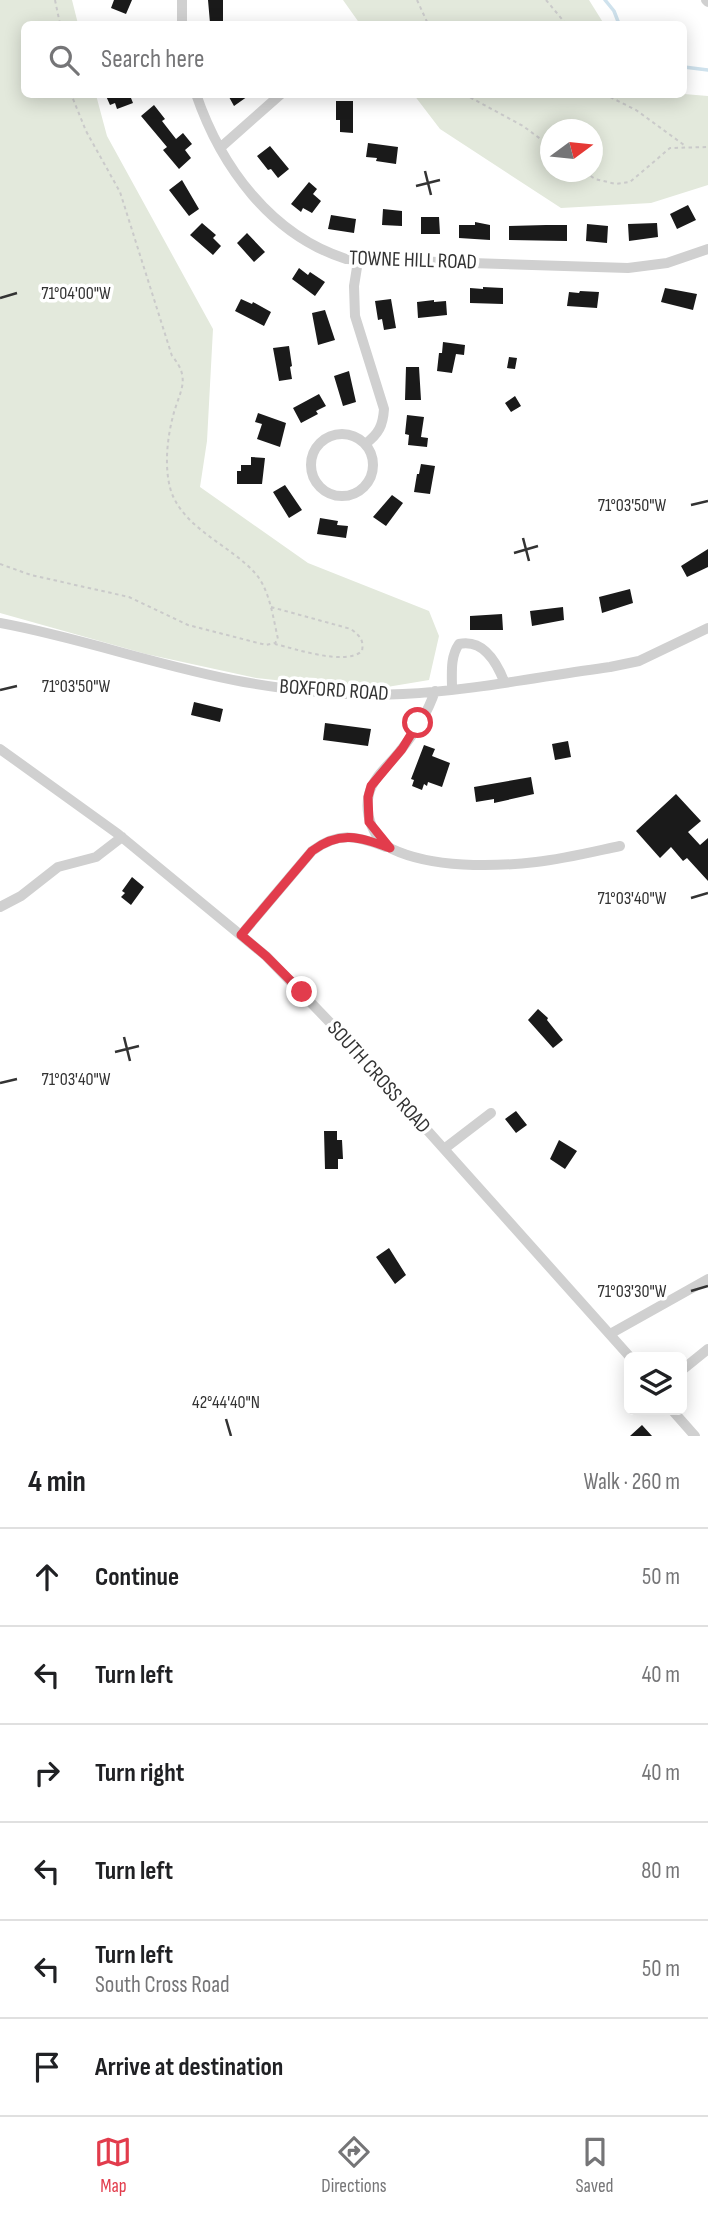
<!DOCTYPE html>
<meta charset="utf-8">
<style>
body{margin:0;font-family:"Sofia Sans Condensed",sans-serif;background:#f2f2f2;color:#202124}
.controls{position:absolute;right:21px;bottom:21px;display:grid;overflow:hidden;border-radius:10px;box-shadow:0 4px 18px #0003}
.controls button{width:63px;height:63px;display:grid;place-items:center;padding:0;border:0;border-bottom:2px solid #e0e0e0;background:#fff;color:#202124;font:35px sans-serif}
.compass{position:absolute;left:540px;top:119px;width:63px;height:63px;border-radius:50%;background:#fff;box-shadow:0 4px 18px #0003;rotate:75deg}
.stop{position:absolute;width:21px;height:21px;margin:-16px;border:5px solid #e23c4c;border-radius:50%;background:#fff}
.stop.end{background:#e23c4c;border-color:#fff;box-shadow:0 2px 7px #0008}
.list{margin:0;padding:0;list-style:none}
h2{display:flex;justify-content:space-between;align-items:center;height:91px;margin:0;padding:0 28px;font-size:30px}
h2 small{font-size:23px;font-weight:400;color:#757577}
.list li{display:grid;grid-template-columns:46px 1fr auto;gap:21px;align-items:center;box-sizing:border-box;height:98px;padding:0 28px;border-top:2px solid #e0e0e0}
.list b{display:block;font-size:26px;white-space:nowrap}
.list p{margin:0;font-size:23px;white-space:nowrap;color:#757577}
.list em{font-size:23px;font-style:normal;color:#757577}
.icon{flex:none;width:38px;height:38px;fill:none;stroke:currentColor;stroke-width:2;stroke-linecap:round;stroke-linejoin:round}
.map{position:relative;flex:none;width:708px;height:1436px;overflow:hidden}
.search{position:absolute;background:#fff;box-shadow:0 4px 18px #0003;left:21px;right:21px;top:21px;height:77px;display:flex;align-items:center;gap:18px;box-sizing:border-box;padding:0 24px;border-radius:10px;color:#757577;font-size:26px}
.sheet{height:679px;background:#fff}
nav{display:flex;justify-content:space-around;align-items:center;box-sizing:border-box;height:98px;border-top:2px solid #e0e0e0;background:#fff;font-size:19px;color:#757577}
nav a{display:grid;justify-items:center;gap:4px}
nav .on{color:#e23c4c}
.map>svg:first-child{display:block}
.green{fill:#e3e9dc;fill-rule:evenodd}
.lines{fill:none;stroke-linecap:round;stroke-linejoin:round}
.stream{stroke:#cfe2ed;stroke-width:3.5}
.building{fill:#1a1a1a}
.path{stroke:#cacaca;stroke-width:2;stroke-dasharray:3.5 3.5;stroke-linecap:butt}
.minor{stroke:#d0d0d0;stroke-width:10}
.route{stroke:#e23c4c;stroke-width:9}
.ticks{fill:none;stroke:#333;stroke-width:2.5}
.labels{text-anchor:middle;dominant-baseline:central;stroke-width:7;stroke-linejoin:round;paint-order:stroke}
.street-label{font-size:21px;fill:#333;stroke:#fff}
.ticks-label{font-size:18px;text-anchor:middle;fill:#333;stroke:#fff;stroke-width:7;stroke-linejoin:round;paint-order:stroke}
</style>
<div class="map">
<svg width="708" height="1436" viewBox="0 0 708 1436">
<rect width="100%" height="100%" fill="#fff"/>
<path class="green" d="M0,0H72L78,24H24V94L96,95L107,136L213,329L207,441L200,487L308,563L429,611L439,636L429,680L369,690L256,678L146,654L0,613Z
M343,0H589L604,24H360Z
M684,94L708,96V185L651,203L561,208L440,129L414,95ZM550,130H592V172H550Z"/>
<g class="lines">
<path class="stream" d="M605,0L614,11L619,24
M684,67L708,70"/>
</g>
<path class="building" d="M114,0H132L126,14L111,8Z
M208,0H223V23H210Z
M112,94H136V96L131,98L133,103L117,109L115,103L110,105L106,96Z
M234,94H251L234,106L229,97Z
M336,101H353V133L340,132V120H336Z
M154,105L165,119L162,121L176,139L183,133L192,144L185,150L191,158L179,169L163,150L167,147L141,116Z
M368,143L398,147L396,164L376,161L377,158L366,157Z
M270,146L289,169L278,178L271,169L268,170L257,156Z
M182,180L199,209L189,216L169,190Z
M309,182L317,189L313,194L321,201L312,213L303,208L301,212L291,204Z
M688,205L696,220L677,229L670,214Z
M383,209L402,211V226L382,225Z
M331,215L356,219L354,233L328,229Z
M421,217H439L440,234H421Z
M475,222L490,225V240L459,238V225H475Z
M202,223L216,235L213,238L221,246L213,255L190,235Z
M657,223L658,237L629,241L628,224Z
M587,224L608,226L607,243L586,241Z
M546,225H567V241L509,240V226Z
M247,233L265,252L254,262L237,243Z
M299,268L308,275L310,272L325,282L315,296L292,279Z
M483,287L503,288V304L470,303V288L483,289Z
M665,288L697,294L693,310L661,302Z
M580,291L599,292L597,308L567,306L569,292L579,293Z
M241,299L252,304L253,302L271,312L264,326L235,311Z
M391,299L396,328L384,330L382,319L378,320L375,301Z
M434,300V302L446,301L447,315L418,318L417,302Z
M325,310L335,340L318,345L312,313Z
M443,342L465,345L464,355L456,354L452,373L437,371L439,353H442Z
M289,346L292,366L290,367L292,379L279,381L273,348Z
M509,357L517,358L515,369L507,368Z
M406,367H419L421,400H405Z
M349,371L356,402L343,406L334,376Z
M319,394L326,406L316,411L318,414L301,423L293,408Z
M515,396L521,406L511,412L505,403Z
M258,413L286,423L280,447L257,439L262,424L255,422Z
M407,415L424,417L421,437L428,438L427,447L408,445L409,435L405,434Z
M251,457L265,458L262,484H237V471H241V465H251Z
M421,464L435,466L430,494L414,492L417,474H419Z
M285,485L302,510L289,518L273,492Z
M392,495L403,503L386,526L373,517Z
M320,518L338,521L337,525L348,526L346,538L317,534Z
M708,549V567L687,577L681,566Z
M630,589L633,603L602,613L599,597Z
M563,607L564,620L532,626L530,611Z
M502,614L503,630H470V616Z
M194,702L223,709L220,722L191,715Z
M325,723L371,729L368,746L323,740Z
M568,741L571,757L555,760L552,744Z
M424,745L435,749L432,756L450,763L442,787L428,782L427,786L424,784L422,790L412,786L414,780L411,779Z
M531,777L534,794L494,803V799L476,802L474,787Z
M676,794L701,821L688,832L700,845L708,838V881L687,858L683,861L671,847L660,858L636,831Z
M132,877L144,887L131,905L121,897L125,893L122,891Z
M538,1009L548,1018L547,1020L563,1040L553,1048L528,1020Z
M516,1111L527,1125L516,1133L505,1119Z
M324,1131H337V1140H342L343,1159H338V1169H325Z
M559,1140L577,1151L565,1169L550,1159Z
M389,1248L406,1275L395,1284L376,1257Z
M642,1425L652,1436H630Z"/>
<g class="lines">
<path class="path" d="M55,0L60,24
M417,0L428,24
M546,0L566,24
M464,94L523,126L550,146
M604,94L636,110L684,145
M585,172L595,179L616,184L630,182L670,148L708,147
M0,564L31,575L129,597L188,625L266,645L275,643L278,639C273,618 270,590 255,573C230,545 184,529 171,491C164,468 167,439 173,416C179,392 192,379 172,356L120,192L86,131L71,94
M271,607L351,629C360,636 364,640 362,651C345,666 296,649 275,644"/>
<path class="minor" d="M182,0V24
M706,0L708,2
M196,94C221,167 271,235 346,259L628,268L667,263L708,249
M220,148L281,94
M358,261L354,286L355,316L384,409C383,425 379,434 365,444
M311 465a31 31 0 1 1 62 0a31 31 0 1 1-62 0Z
M0,623C82,638 161,667 244,682C295,691 351,697 403,694C470,691 543,676 610,667L639,661L708,628
M452,689C452,673 450,657 459,644C483,639 496,661 504,681
M435,691C428,712 414,734 400,751C390,764 373,777 369,794C364,814 373,840 392,849C432,868 493,867 536,862C564,859 592,852 620,846
M0,749L118,834L266,956L342,1035L630,1357
M0,907L21,896L58,867L96,857L122,837
M241,935L312,851C339,831 357,836 386,847
M444,1149L491,1113
M610,1334L708,1279
M682,1370L708,1349
M672,1410L695,1436"/>
</g>
<g class="lines">
<path class="route" d="M302,992L266,956L241,935L312,851C340,830 359,837 390,848L369,822L368,797L371,786L402,749L418,723"/>
</g>
<path class="ticks" d="M425,171L431,195M416,186L440,180M0,298L17,293M691,505L708,501M523,538L529,561M514,553L538,546M0,690L17,686M691,898L708,893M124,1037L130,1061M115,1052L139,1046M0,1083L17,1079M691,1291L708,1286M226,1419L231,1436"/>
<g class="labels">
<g class="street-label">
<text transform="translate(413 260) rotate(2)">TOWNE HILL ROAD</text>
<text transform="translate(334 690) rotate(4)">BOXFORD ROAD</text>
<text transform="translate(379 1077) rotate(48)">SOUTH CROSS ROAD</text>
</g>
</g>
<g class="ticks-label">
<text x="76" y="299">71°04'00"W</text>
<text x="632" y="511">71°03'50"W</text>
<text x="76" y="692">71°03'50"W</text>
<text x="632" y="904">71°03'40"W</text>
<text x="76" y="1085">71°03'40"W</text>
<text x="632" y="1297">71°03'30"W</text>
<text x="226" y="1408">42°44'40"N</text>
</g>
</svg>
<div class="controls">
<button><svg class="icon" aria-label="layers" viewBox="0 0 24 24"><path d="M12 4l9 5-9 5-9-5zM3 14l9 5 9-5"/></svg></button>
</div>
<svg class="compass" viewBox="-18 -18 36 36"><path d="M0-13l5 13h-10z" fill="#e53935"/><path d="M0 13l5-13h-10z" fill="#757577"/></svg>
<div class="stop" style="left:418px;top:723px"></div>
<div class="stop end" style="left:302px;top:992px"></div>
<div class="search"><svg class="icon" aria-label="search" viewBox="0 0 24 24"><circle cx="10" cy="10" r="6"/><path d="M15 15l6 6"/></svg>Search here</div>
</div>
<section class="sheet">
<h2>4 min<small>Walk · 260 m</small></h2>
<ul class="list">
<li><svg class="icon" aria-label="ahead" viewBox="0 0 24 24"><path d="M12 20V5M6 11l6-6 6 6"/></svg><div><b>Continue</b></div><em>50 m</em></li>
<li><svg class="icon" aria-label="left" viewBox="0 0 24 24"><path d="M17 20v-9H6M10 6l-5 5 5 5"/></svg><div><b>Turn left</b></div><em>40 m</em></li>
<li><svg class="icon" aria-label="right" viewBox="0 0 24 24"><path d="M7 20v-9h11M14 6l5 5-5 5"/></svg><div><b>Turn right</b></div><em>40 m</em></li>
<li><svg class="icon" aria-label="left" viewBox="0 0 24 24"><path d="M17 20v-9H6M10 6l-5 5 5 5"/></svg><div><b>Turn left</b></div><em>80 m</em></li>
<li><svg class="icon" aria-label="left" viewBox="0 0 24 24"><path d="M17 20v-9H6M10 6l-5 5 5 5"/></svg><div><b>Turn left</b><p>South Cross Road</p></div><em>50 m</em></li>
<li><svg class="icon" aria-label="arrive" viewBox="0 0 24 24"><path d="M6 21V4h12l-3 4 3 4H6"/></svg><div><b>Arrive at destination</b></div></li>
</ul>
</section>
<nav>
<a class="on"><svg class="icon" aria-label="map" viewBox="0 0 24 24"><path d="M3 6l6-2 6 2 6-2v14l-6 2-6-2-6 2zM9 4v14M15 6v14"/></svg>Map</a>
<a><svg class="icon" aria-label="directions" viewBox="0 0 24 24"><path d="M12 3l9 9-9 9-9-9zM9 14v-3h6M13 9l2 2-2 2"/></svg>Directions</a>
<a><svg class="icon" aria-label="saved" viewBox="0 0 24 24"><path d="M7 4h10v16l-5-4-5 4z"/></svg>Saved</a>
</nav>
